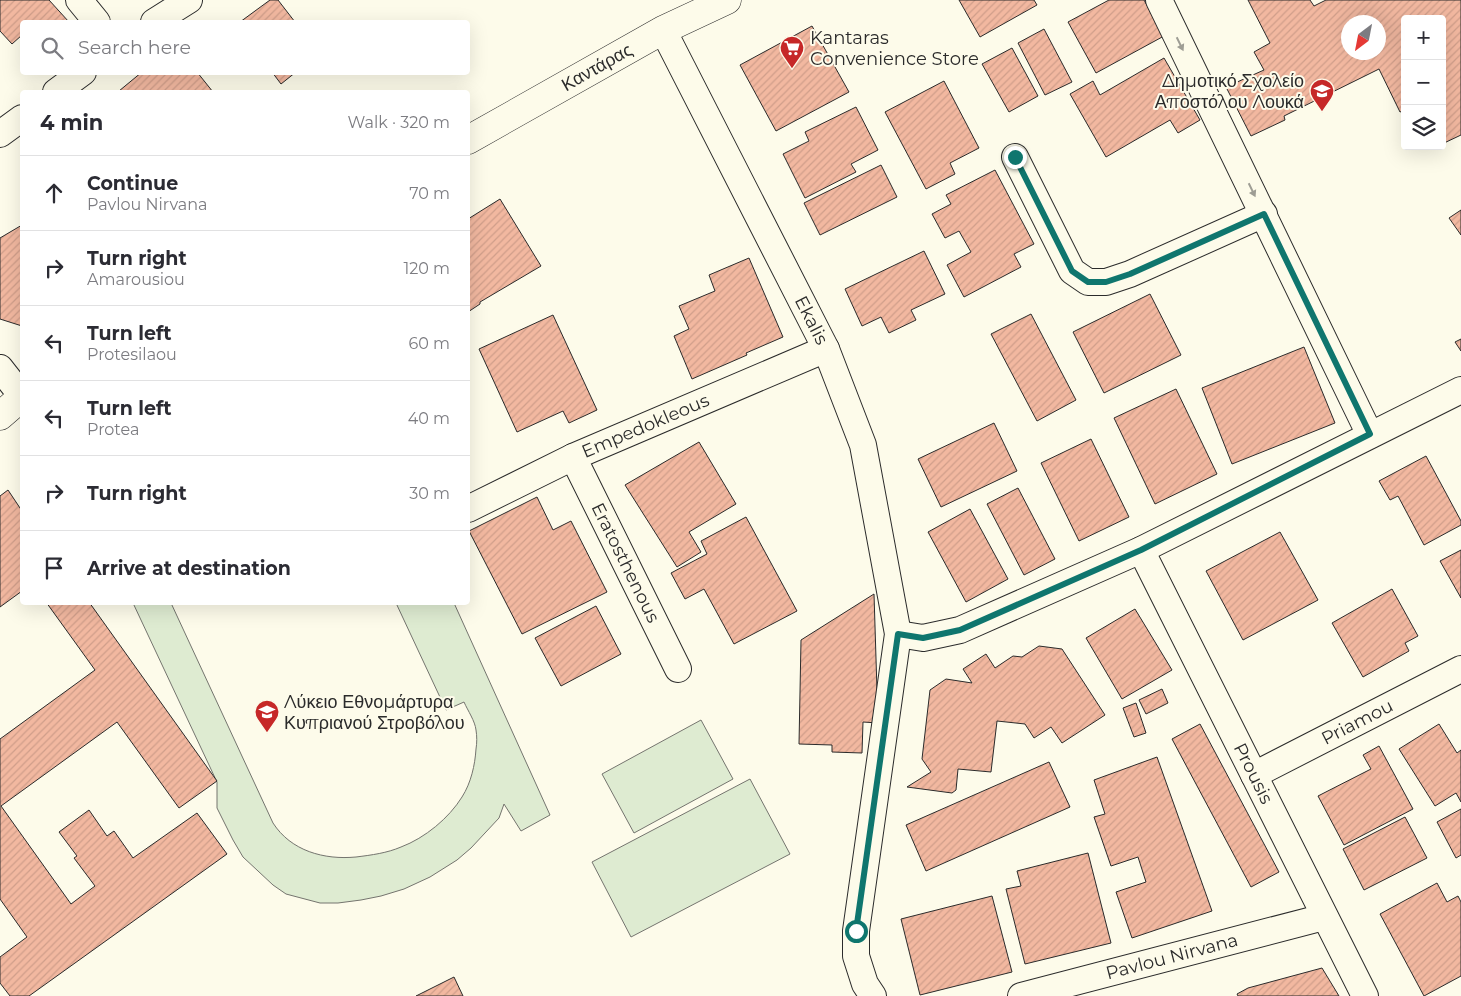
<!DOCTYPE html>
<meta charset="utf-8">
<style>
body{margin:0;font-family:Montserrat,sans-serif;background:#f7f7f7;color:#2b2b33}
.controls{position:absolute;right:15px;top:15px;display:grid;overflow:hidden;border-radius:5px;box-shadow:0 5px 20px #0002}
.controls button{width:45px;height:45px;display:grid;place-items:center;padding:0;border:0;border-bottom:1px solid #e1e1e2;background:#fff;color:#2b2b33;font:25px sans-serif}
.compass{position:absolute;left:1341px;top:15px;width:45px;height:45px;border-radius:50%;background:#fff;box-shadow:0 5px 20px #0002;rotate:212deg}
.stop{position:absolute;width:15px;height:15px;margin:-11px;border:4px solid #0f766e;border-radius:50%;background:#fff}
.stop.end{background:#0f766e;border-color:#fff;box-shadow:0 1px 5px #0008}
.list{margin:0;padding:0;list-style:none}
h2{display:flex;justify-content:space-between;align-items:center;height:65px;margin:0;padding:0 20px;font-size:21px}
h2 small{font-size:16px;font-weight:400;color:#7c7c81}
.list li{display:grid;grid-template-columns:32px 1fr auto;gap:15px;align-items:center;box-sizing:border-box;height:75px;padding:0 20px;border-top:1px solid #e1e1e2}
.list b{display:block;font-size:19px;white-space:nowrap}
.list p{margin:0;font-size:16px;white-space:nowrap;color:#7c7c81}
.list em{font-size:16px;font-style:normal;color:#7c7c81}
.icon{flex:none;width:28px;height:28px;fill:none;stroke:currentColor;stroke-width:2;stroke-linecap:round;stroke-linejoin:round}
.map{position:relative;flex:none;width:1461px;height:996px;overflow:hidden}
.search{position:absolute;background:#fff;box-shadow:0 5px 20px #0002;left:20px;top:20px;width:450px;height:55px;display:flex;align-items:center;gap:12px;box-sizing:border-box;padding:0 18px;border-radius:5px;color:#7c7c81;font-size:19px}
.panel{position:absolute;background:#fff;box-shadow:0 5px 20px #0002;left:20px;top:90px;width:450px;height:515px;border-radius:5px}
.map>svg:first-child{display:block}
.park{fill:#deebd1;stroke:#74746e}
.building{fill:url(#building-hatch);stroke:#2b2b2b;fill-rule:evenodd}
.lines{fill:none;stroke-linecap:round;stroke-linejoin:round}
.street-casing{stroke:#2b2b2b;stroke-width:28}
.secondary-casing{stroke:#2b2b2b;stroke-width:29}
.street{stroke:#fdfbea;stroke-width:26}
.secondary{stroke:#fdfbea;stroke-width:28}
.oneway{fill:#9e9d94}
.route{stroke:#0f766e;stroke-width:6}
.labels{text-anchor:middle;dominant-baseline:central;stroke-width:4;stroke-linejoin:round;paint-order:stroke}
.poi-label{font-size:18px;fill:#2b2b2b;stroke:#fdfbea;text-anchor:start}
.street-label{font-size:18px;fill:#2b2b2b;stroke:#fdfbea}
</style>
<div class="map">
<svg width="1461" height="996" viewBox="0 0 1461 996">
<defs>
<pattern id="building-hatch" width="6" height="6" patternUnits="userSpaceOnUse" patternTransform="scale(1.25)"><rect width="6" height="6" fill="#f2b8a0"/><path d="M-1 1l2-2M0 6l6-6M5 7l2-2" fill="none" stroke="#d09e8a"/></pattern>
</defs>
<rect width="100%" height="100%" fill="#fdfbea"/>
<path class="park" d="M133,603H171L273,823C291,851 324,860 356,857C372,855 387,853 401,847C425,838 449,818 462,797C471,783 475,765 476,749C477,743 477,736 476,730C475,721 468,711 464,702L446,710L396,603H454L550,815L521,831L504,804L499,818L471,848L457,860L430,877L404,889L381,896L361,900L338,903H320L286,894L273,885L243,857L233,840L217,808V782Z
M701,720L733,779L634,833L602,774Z
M750,779L790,854L631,937L592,862Z"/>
<path class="building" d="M0,0H49L69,22H22V35L12,44L0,31Z
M270,0H278L295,22H240Z
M959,0H1034L1037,5L980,37Z
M1109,0H1144L1164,36L1096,73L1068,22Z
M1248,0H1310L1314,6L1326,0H1461V135L1442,144V19H1405V110L1400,112L1379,69L1284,116L1285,120L1251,136L1226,87L1264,70L1254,52L1270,43ZM1348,22H1378V52H1348Z
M812,26L849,92L776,131L740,65Z
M1044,29L1072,82L1045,95L1018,43Z
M1012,48L1038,96L1009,112L982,64Z
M1164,58L1200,120L1178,133L1170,120L1106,157L1070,94L1093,81L1100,95Z
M142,72H197L213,92H121L119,91Z
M272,72H296L281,84Z
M944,81L979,148L950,163L955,174L926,189L885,112Z
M856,107L878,150L851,164L856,172L805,198L783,154L809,141L805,132Z
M881,165L897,197L820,235L804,203Z
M995,170L1034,244L1014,254L1021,267L964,297L947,265L971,252L959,231L945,238L932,214L951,204L946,195Z
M500,199L541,266L480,302V304L468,312V219Z
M1461,210V235L1449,218Z
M22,225V326L0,319V238Z
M924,251L945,294L911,310L916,320L889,333L881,317L862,326L845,289Z
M749,258L783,337L746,353L747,355L692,379L674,336L689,329L679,306L715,291L709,275Z
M1150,294L1181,355L1104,393L1073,332Z
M1031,314L1076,400L1037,421L991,334Z
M553,315L597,410L569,423L563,411L517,432L479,349Z
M1461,339V351L1455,342Z
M1304,347L1335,423L1232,464L1202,388Z
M1176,389L1217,474L1155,504L1114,418Z
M994,423L1017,471L941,507L918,459Z
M1091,439L1129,517L1079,541L1041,463Z
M699,442L736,504L689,532L701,552L677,567L625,485Z
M1426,456L1461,521V525L1424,545L1398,496L1390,500L1379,481Z
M1018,488L1055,559L1024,575L987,504Z
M8,490L22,511V591L0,607V496Z
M537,497L553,530L571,521L607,592L522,634L469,531Z
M970,509L1008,579L966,602L928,532Z
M746,517L797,611L734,644L704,589L685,599L671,573L707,554L701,541Z
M1280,532L1318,600L1243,640L1206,571Z
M1461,550V598L1440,561Z
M1392,589L1418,636L1405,643L1409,651L1363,677L1332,623Z
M874,594L878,723L863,722L862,753L832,752V745L799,744L801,640Z
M46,602H89L217,781L179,808L117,722L1,806L71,904L95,886L74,858L77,856L59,832L89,810L107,836L114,831L133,858L197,813L227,854L29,996H10L0,983V957L27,937L0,899V739L95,670Z
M596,606L621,654L561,686L535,638Z
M1135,609L1172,670L1122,699L1086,638Z
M1039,646L1062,649L1105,715L1062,743L1051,727L1034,738L1025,724L997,721L991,772L958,769L956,790L952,793L907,787L931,772L922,759L930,690L946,679L972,683L963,669L986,654L995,668L1013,656L1022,657Z
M1162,689L1168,703L1146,714L1139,700Z
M1136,703L1146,733L1134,737L1123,708Z
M1200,724L1279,872L1251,887L1172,739Z
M1439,724L1457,753L1461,750V802L1456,793L1435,806L1399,749Z
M1379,746L1413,809L1344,845L1318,796L1371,769L1363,755Z
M1157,757L1212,911L1132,938L1116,892L1146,882L1138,857L1111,866L1094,817L1105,814L1094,780Z
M1049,762L1070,807L926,871L906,825Z
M1461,809V855L1456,858L1437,822Z
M1405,817L1427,858L1364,890L1343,849Z
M1088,853L1111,943L1025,964L1006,889L1021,886L1017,871Z
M1437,883L1447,902L1458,896L1461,902V976L1424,996L1380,914Z
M992,896L1012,972L920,995L901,919Z
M1322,968L1339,996H1238L1237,994L1248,988Z
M454,977L463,996H416Z"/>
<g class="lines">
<defs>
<g id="street">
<path d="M79,0L97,22"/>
<path d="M1159,0L1370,435"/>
<path d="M154,22L189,0"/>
<path id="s1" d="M663,30L826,349L863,445L898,634L856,931V956L865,984L873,996"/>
<path d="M56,92L83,72"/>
<path d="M0,134L22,118"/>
<path d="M1015,157L1072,271L1088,282H1106L1130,274L1264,214"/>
<path d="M0,368L22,396"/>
<path id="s2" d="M573,457L678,669"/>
<path id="s3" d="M468,509L573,457L826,349"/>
<path id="s4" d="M1141,550L1365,996"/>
<path d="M898,634L923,638L960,630L1141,550L1461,390"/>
<path id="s5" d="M1254,775L1461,669"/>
<path id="s6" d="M1021,996L1324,917"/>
</g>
<g id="secondary">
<path id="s7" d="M468,140L663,30L727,0"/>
<path d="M0,416L22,397"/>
</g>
</defs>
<use href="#street" class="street-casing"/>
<use href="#secondary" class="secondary-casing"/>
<use href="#street" class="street"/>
<use href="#secondary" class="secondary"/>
</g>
<defs><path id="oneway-solid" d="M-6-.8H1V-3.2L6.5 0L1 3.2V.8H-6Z" transform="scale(1.25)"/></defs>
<g class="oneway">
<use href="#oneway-solid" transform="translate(1180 44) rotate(64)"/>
<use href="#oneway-solid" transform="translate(1252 190) rotate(64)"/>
</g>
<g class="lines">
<path class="route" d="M856,931L898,634L923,638L960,630L1141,550L1370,434L1264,214L1130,274L1106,282H1088L1072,271L1015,157"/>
</g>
<defs>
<symbol id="supermarket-pin" viewBox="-11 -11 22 30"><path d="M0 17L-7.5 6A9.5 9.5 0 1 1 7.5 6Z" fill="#c62828" stroke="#fdfbea"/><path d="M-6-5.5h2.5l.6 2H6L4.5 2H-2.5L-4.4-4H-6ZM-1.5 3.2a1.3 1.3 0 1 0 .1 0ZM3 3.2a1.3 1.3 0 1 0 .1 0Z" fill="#fff"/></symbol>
<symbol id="school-pin" viewBox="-11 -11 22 30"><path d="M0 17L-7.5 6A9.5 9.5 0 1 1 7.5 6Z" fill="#c62828" stroke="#fdfbea"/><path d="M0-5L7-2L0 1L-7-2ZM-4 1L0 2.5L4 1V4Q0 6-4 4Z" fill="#fff"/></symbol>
</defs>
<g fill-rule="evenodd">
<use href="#supermarket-pin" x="778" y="34" width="28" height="38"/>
<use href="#school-pin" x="1308" y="77" width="28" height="38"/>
<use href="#school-pin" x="253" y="698" width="28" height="38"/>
</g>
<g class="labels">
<g class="poi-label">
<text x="810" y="38">Kantaras<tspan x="810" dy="21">Convenience Store</tspan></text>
<text x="1304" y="81" text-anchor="end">Δημοτικό Σχολείο<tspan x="1304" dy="21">Αποστόλου Λουκά</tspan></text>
<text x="284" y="702">Λύκειο Εθνομάρτυρα<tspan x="284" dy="21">Κυπριανού Στροβόλου</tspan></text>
</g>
<g class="street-label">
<text stroke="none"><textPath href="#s7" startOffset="148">Καντάρας</textPath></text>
<text stroke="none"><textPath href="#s1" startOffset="326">Ekalis</textPath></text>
<text stroke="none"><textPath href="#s3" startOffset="196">Empedokleous</textPath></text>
<text stroke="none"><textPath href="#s2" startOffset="118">Eratosthenous</textPath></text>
<text stroke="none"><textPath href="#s5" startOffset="116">Priamou</textPath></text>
<text stroke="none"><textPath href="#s4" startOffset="250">Prousis</textPath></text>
<text stroke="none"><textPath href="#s6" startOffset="156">Pavlou Nirvana</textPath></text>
</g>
</g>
</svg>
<div class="controls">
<button>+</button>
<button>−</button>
<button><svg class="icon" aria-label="layers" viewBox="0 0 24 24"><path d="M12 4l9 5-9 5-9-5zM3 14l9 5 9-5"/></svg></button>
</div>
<svg class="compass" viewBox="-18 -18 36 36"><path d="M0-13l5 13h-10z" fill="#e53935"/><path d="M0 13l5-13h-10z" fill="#7c7c81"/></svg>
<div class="stop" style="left:856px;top:931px"></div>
<div class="stop end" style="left:1015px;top:157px"></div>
<div class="search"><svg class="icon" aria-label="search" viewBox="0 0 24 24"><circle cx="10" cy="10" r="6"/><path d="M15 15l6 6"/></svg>Search here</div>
<section class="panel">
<h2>4 min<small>Walk · 320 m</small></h2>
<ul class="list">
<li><svg class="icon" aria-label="ahead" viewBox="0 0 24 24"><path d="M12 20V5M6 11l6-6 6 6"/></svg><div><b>Continue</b><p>Pavlou Nirvana</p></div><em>70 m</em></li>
<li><svg class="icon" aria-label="right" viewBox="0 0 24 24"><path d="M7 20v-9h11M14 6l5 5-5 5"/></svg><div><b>Turn right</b><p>Amarousiou</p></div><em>120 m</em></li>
<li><svg class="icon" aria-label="left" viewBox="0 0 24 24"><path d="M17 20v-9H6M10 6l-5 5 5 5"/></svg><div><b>Turn left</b><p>Protesilaou</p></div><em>60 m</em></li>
<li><svg class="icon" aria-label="left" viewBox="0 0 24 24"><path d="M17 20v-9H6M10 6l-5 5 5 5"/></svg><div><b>Turn left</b><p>Protea</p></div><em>40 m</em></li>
<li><svg class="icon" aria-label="right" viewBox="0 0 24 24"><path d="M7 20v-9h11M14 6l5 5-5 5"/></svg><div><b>Turn right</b></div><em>30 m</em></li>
<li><svg class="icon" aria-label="arrive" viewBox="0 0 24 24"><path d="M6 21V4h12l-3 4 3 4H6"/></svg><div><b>Arrive at destination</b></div></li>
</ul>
</section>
</div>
